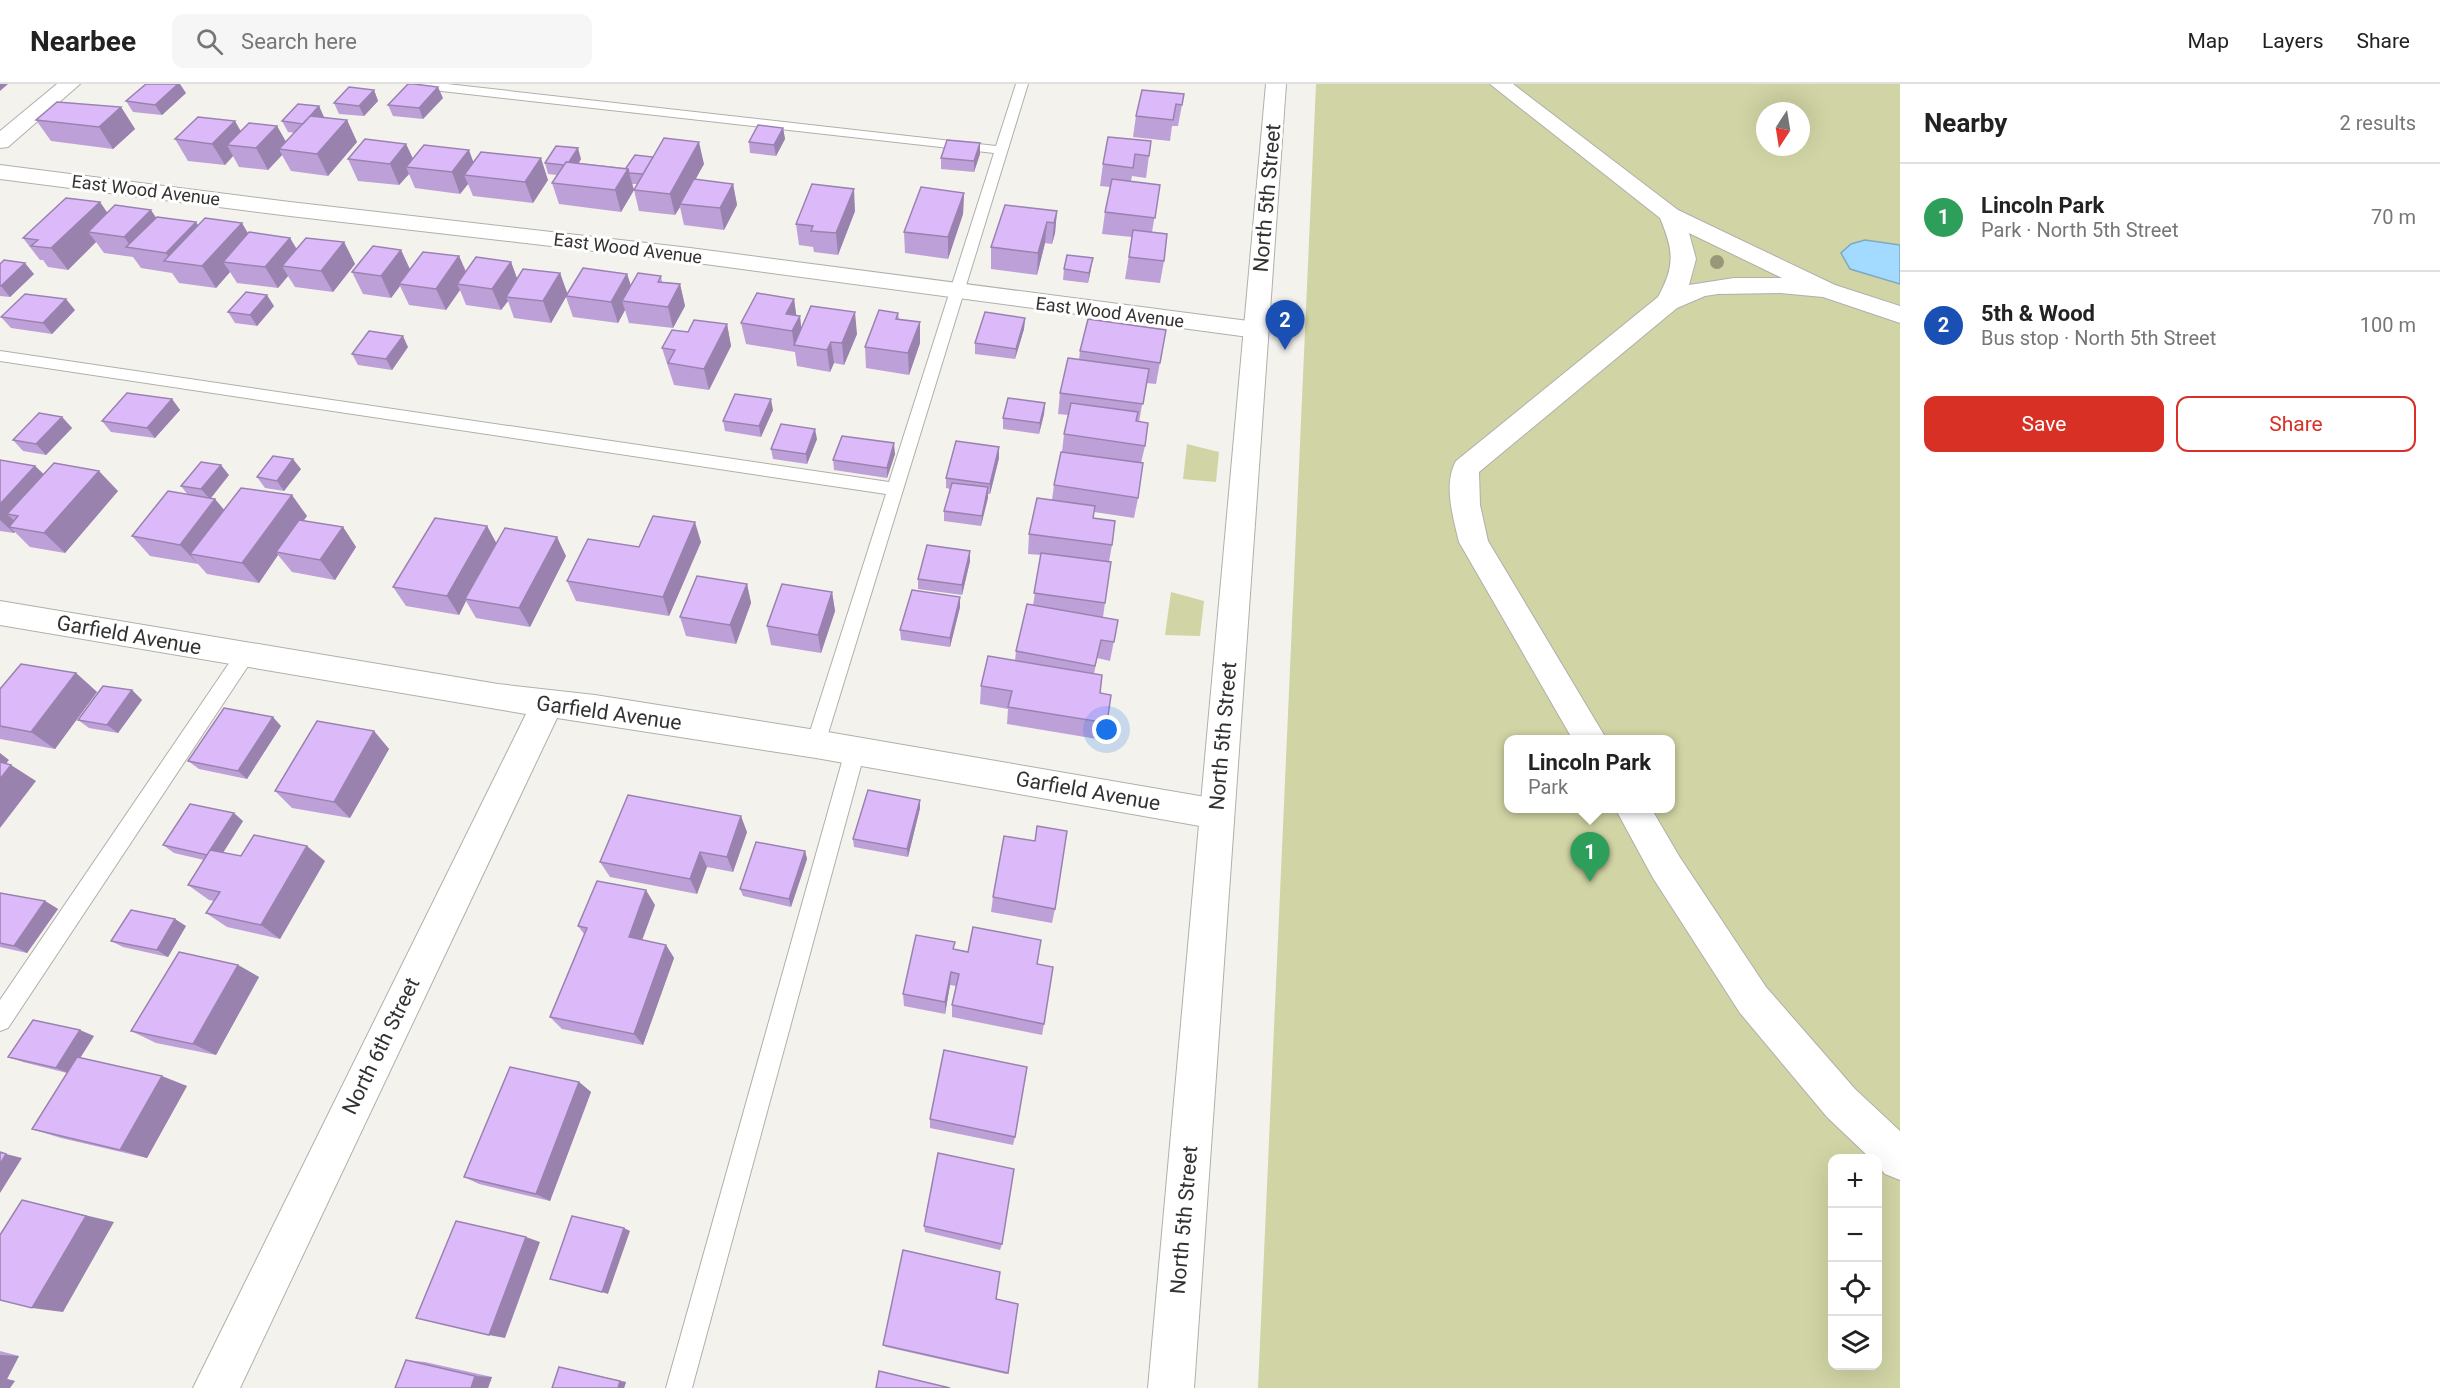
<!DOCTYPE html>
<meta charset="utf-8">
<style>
body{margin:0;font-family:Roboto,sans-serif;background:#f6f6f6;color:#222}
.controls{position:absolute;right:18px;bottom:18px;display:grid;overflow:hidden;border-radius:12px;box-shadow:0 6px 24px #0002}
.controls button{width:54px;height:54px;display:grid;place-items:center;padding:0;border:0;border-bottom:2px solid #e0e0e0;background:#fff;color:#222;font:30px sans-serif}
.compass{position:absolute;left:1756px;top:18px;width:54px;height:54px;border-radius:50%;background:#fff;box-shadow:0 6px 24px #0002;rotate:192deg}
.you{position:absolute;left:1107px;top:646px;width:21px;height:21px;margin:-15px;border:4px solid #fff;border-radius:50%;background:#1a73e8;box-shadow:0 0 0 9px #1a73e833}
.badge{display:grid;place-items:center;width:39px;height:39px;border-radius:50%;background:#d93025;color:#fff;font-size:20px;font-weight:700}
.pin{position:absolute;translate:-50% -50px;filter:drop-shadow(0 2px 3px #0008)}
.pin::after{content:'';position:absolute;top:32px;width:21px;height:18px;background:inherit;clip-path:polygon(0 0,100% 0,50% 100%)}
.popup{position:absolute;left:1504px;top:651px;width:171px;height:78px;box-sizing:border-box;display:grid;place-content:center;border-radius:12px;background:#fff;filter:drop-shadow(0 2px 4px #0005);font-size:20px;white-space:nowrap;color:#767676}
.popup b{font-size:22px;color:#222}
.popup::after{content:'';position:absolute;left:50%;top:100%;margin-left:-12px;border:12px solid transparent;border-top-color:#fff}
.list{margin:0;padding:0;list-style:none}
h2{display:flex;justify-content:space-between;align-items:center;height:78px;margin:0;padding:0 24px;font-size:26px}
h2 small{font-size:20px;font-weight:400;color:#767676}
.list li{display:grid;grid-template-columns:39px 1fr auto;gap:18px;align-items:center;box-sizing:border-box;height:108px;padding:0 24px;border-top:2px solid #e0e0e0}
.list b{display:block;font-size:22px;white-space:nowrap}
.list p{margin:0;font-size:20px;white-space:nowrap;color:#767676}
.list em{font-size:20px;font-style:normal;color:#767676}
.actions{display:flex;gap:12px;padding:18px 24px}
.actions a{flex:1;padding:14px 0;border:2px solid #d93025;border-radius:12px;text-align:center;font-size:21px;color:#d93025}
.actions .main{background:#d93025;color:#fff}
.icon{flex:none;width:33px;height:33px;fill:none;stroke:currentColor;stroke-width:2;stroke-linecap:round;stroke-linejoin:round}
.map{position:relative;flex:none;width:1900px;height:1304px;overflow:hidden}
header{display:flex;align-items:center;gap:36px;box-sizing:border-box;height:84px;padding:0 30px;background:#fff;border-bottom:2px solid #e0e0e0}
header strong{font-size:28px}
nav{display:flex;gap:33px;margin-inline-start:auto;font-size:21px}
.search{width:420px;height:54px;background:#f6f6f6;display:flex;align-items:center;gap:15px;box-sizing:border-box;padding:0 21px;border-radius:12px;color:#767676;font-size:22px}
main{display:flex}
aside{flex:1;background:#fff}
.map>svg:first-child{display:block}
.green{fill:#d1d4a4;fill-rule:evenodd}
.water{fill:#a2dbff;stroke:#81a8c1;stroke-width:1.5}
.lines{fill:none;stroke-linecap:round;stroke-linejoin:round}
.service-casing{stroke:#b1afaa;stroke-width:2}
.minor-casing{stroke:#b1afaa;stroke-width:2}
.secondary-casing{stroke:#b1afaa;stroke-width:2}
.service{fill:#fff;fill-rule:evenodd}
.minor{fill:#fff;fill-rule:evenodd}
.secondary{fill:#fff;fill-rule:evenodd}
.tree{fill:#989777}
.wall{fill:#bda0d7;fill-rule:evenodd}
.shaded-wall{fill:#9a82af}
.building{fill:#dcbafa;stroke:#9a82af;stroke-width:1.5}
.labels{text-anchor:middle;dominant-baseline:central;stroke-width:6;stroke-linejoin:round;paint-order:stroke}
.far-street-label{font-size:18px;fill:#333230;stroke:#fff}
.street-label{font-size:21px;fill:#333230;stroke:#fff}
</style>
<header>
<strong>Nearbee</strong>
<div class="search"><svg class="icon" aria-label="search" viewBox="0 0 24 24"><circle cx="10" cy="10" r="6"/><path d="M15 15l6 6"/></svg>Search here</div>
<nav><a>Map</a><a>Layers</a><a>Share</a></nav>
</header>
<main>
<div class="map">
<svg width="1900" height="1304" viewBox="0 0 1900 1304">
<rect width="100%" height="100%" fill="#f4f2ed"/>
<path class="green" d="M1316,0H1900V1304H1258ZM1765,27H1801V63H1765ZM1509,656H1671V724H1509ZM1832,1074H1878V1282H1832Z
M1187,360L1219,368L1216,398L1183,395Z
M1171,508L1204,517L1200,552L1165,551Z"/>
<path class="water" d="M1865,156L1900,161V200L1850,185L1841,169L1851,160Z"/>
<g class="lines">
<defs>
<path id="service" d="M409,0H447L996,62L1016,0H1028L823,666L816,668L809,666L806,660L886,410L0,277V267L889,398L994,69L415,4Z
M245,563L252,566L254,571L252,576L8,944L0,947V916L238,566Z
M855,659L862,661L865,667L692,1304H666L845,667L848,661Z"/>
<path id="minor" d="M57,0H80L8,63L0,64V47Z
M1490,0H1513L1678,126L1835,201L1900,222V239L1823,213L1780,209L1718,210L1705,212L1677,224L1479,388L1480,421L1488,457L1607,656H1573L1459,458C1453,433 1443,400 1456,377L1658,213C1675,182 1674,167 1660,134ZM1689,149L1782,194H1734L1689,201L1696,175Z
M0,81L290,118L690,164L1256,238L1265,240L1269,246L1265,252L1256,254L690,178L290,132L0,95Z
M0,517L498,600L595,611L816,646L1217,715L1229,719L1234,730L1229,741L1217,745L816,674L557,634L240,1304H193L526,630L0,541Z
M1615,724H1651L1679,772L1766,903L1855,1005L1900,1047V1096L1885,1090L1878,1082V1074H1870L1827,1033L1740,929L1653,794Z"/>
<path id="secondary" d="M1266,0H1286L1194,1304H1148Z"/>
</defs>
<use href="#service" class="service-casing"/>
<use href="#minor" class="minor-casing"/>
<use href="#secondary" class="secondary-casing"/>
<use href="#service" class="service"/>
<use href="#minor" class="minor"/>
<use href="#secondary" class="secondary"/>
</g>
<circle class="tree" cx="1717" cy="178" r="7"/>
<path class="wall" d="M374,6L378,17L364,32L339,30L334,19Z
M186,9L162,31L133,28L126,17Z
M1184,10L1178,42H1172L1170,57L1133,53L1136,32Z
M443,14L423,35L393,32L388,21Z
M319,22L324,34L347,36L357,58L328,92L291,87L282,71L268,86L239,83L233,72L225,81L188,77L175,55L277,42L286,58L295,49L288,48L282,37Z
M121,23L135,45L113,65L51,57L36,36Z
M783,44L785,55L776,72L750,69L749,58Z
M1151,57L1146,94L1132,92L1131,97L1160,101L1152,148L1164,177L1160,199L1125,195L1132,153L1102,150L1105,128L1110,103L1100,102L1103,80Z
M406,60L413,75L473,79L548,96L533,119L473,112L468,100L460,110L415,104L409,90L399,101L358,97L348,75Z
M980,70L974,88L941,85V74Z
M581,75L579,79L626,84L704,80L695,95L733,100L737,121L724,146L684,141L680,123L675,131L639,127L634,106L621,128L559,120L552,99L557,91L548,90L545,79ZM632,100H637L634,106Z
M964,109L963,130L948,175L905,169L904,148Z
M100,118L107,129L196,138L198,142L248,149L290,154L297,165L344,158L355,180L333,208L295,203L288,192L278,204L237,199L230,188L216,204L179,199L172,189L141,184L133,173L104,169L96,158L68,186L48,183L43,176H40L23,154Z
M855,127L838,171L814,168L813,163L799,161L796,140Z
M1057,127L1055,149L1052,160L1045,159L1037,191L991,185V163Z
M401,166L410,185L459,172L466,187L511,178L517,194L560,189L567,210L627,190L631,202L661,192L662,198L680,200L685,222L673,244L629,239L625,226L618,239L573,233L566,213L551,239L514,234L508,217L501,226L466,221L460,206L446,226L409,221L400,202L391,214L363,210L352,188Z
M0,180L34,190L10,213L0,212Z
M1064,185H1091L1088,199L1063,196Z
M794,215L796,231L800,232L801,244L857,250L844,281L834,279L830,288L797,282L795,268L746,260L741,239Z
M274,222L257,242L235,239L228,228Z
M75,226L52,250L11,244L1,233Z
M898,229L899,235L920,259L909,291L866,284L865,263Z
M1025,234L1024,245L1015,275L975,270V259Z
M727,240L731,262L709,306L674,301L662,264L688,248Z
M1166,246L1156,300L1146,299L1139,338L1145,362L1141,379L1138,414L1134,434L1094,428L1093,434L1112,461L1109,478L1105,519L1103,533L1118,536L1110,577L1097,574L1094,590L1100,609L1107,639L1103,656L1007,640L1008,625L980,620L981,602L1015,577L1016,567L1033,521L1041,471L1028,470L1029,450L1052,416L1054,401L1062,368L1064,350L1068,331L1058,330L1060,309L1079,276L1080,267Z
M408,263L392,286L358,281L352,270Z
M172,315L180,326L155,354L111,348L102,337Z
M1045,319L1044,330L1039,350L1003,345V334Z
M773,326L761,353L725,347L723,337Z
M62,333L72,344L46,371L23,367L13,356Z
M817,355L807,380L773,375L771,365Z
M895,370L887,394L834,386L833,376Z
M999,374L990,410H988L981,442L944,437V427L950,405L946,404V394Z
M0,376L35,382L44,390L118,407L65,469L30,463L15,448L14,449L0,447Z
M301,385L284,407L265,404L257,393Z
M229,391L211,414L224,426L307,432L303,437L343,443L356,463L335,496L292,488L278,471L259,499L207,490L198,480L150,472L132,452L188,411L181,402Z
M487,442L496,459L566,472L530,543L476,534L466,517L459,531L406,522L393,503Z
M701,458L669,532L576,517L567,497L639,463Z
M970,467V477L962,511L918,505V495Z
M747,500L751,519L736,560L686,552L680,533Z
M832,508L835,527L821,569L771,561L767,542Z
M960,513V523L950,563L901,556L900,546Z
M76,589L97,608L55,665L0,655V605Z
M132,606L142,616L118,649L89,644L78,636Z
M281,642L247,695L199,685L188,677Z
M374,647L389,665L350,734L292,724L275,707Z
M920,716V724L908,773L854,763L853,755Z
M243,737L223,769L241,772L325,777L280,855L227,843L206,829L214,817L209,816L188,801L204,776L174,769L163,761Z
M747,748L733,788L707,783L697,810L610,793L600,778Z
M805,767L807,775L791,823L743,812L740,805Z
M0,809L45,817L58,825L27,869L0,863Z
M993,813L1055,825L1052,839L991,828Z
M655,821L642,856L666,861L674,874L643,961L562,945L550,933L584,850L578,842Z
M186,842L168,873L123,863L111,857Z
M954,865L1037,880L1044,940L1042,951L952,933V921L956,902L950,901L945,930L904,922L903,910Z
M238,881L259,893L216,971L156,959L131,947Z
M94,952L80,974L187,1002L147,1074L61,1054L32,1045L67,989L23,978L8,973Z
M579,998L591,1008L550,1117L479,1100L464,1093Z
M930,1035L1015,1053L1013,1061L930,1044Z
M924,1142L1002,1160L1000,1166L925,1148Z
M996,1215L1008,1289L1006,1290L886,1263L883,1261Z
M0,1267L19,1272L7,1295L15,1297L0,1304Z
M406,1276L425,1278L492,1293L488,1304Z
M559,1283L566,1284L626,1298L624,1304H552Z"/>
<path class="shaded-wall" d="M0,0H8L0,7Z
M178,0H180L186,9L162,31L155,21Z
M438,3L443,14L423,35L419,24Z
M374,6L378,17L364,32L359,22Z
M319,22L324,33L309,50L303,40Z
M121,23L135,45L113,65L99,43Z
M347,36L357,58L328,92L317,70Z
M235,37L247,58L227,61L233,72L225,81L212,60Z
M277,42L289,63L279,65L282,71L268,86L256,64Z
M783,44L785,55L776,72L774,61Z
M699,58L704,80L682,120H680V123L675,131L670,110Z
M980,59V70L974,88V77Z
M406,60L416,81L406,83L409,90L399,101L390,80Z
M578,64L581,75L570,92L567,81Z
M469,66L477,88L464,91L468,100L460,110L452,88Z
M541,74L548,96L533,119L525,98Z
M628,85L634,106L621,128L615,106Z
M733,100L737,121L724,146L720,124Z
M854,105L855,127L838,171L836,149Z
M964,109L963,130L948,175V153Z
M100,118L115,140L88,148L96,158L68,186L51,164Z
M151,126L165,147L132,164L124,153Z
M1057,127L1055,149L1052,160L1054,139Z
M196,138L209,160L172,178L166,169Z
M1047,138L1045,159L1037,191L1038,169Z
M242,139L255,161L223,178L230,188L216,204L202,182Z
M290,154L302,175L282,182L288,192L278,204L265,183Z
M344,158L355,180L333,208L321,187Z
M401,166L411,188L399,200L400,202L391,214L381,192Z
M459,172L468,194L457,200L460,206L446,226L436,205Z
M1093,174L1091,185L1088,199L1089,189Z
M511,178L519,200L506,213L508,217L501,226L492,205Z
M25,179L34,190L10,213L1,202Z
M560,189L568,211L566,212V213L551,239L543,217Z
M627,190L634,211L622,217L625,226L618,239L611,218Z
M680,200L685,222L673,244L668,223Z
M267,211L274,222L257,242L250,231Z
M66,215L75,226L52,250L43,239Z
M794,215L797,236L786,230Z
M855,228L857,250L844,281L842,259Z
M800,232L802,253L794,261L792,247Z
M1025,234L1024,245L1015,275L1016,265Z
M920,238V259L909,291L908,269Z
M727,240L731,262L709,306L704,285Z
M403,252L408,263L392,286L386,275Z
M831,258L834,279L830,288L827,266Z
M172,315L180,326L155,354L147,344Z
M771,315L773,326L761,353L759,342Z
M1045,319L1044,330L1039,350L1040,339Z
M62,333L72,344L46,371L36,360Z
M815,345L817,355L807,380L806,370Z
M894,359L895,370L887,394V384Z
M999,363V374L990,410V400Z
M293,375L301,385L284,407L277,397Z
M221,381L229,391L210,415L201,405Z
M35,382L55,402L18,432L7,430L20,442L9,443L15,448L14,449L0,436V420Z
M99,387L118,407L65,469L44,449Z
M988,403V414L981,442L982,432Z
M292,411L307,432L280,469L276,468L278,471L259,499L242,479Z
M215,415L232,435L190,470L198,480L180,461Z
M695,438L701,458L669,532L663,513Z
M487,442L498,462L465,515L466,517L459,531L447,512Z
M343,443L356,463L335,496L320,476Z
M557,453L566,472L530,543L519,524Z
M970,467V477L962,511V501Z
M747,500L751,519L736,560L730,541Z
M832,508L835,527L821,569L818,551Z
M960,513V523L950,563V554Z
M76,589L97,608L55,665L31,648Z
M132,606L142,616L118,649L107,641Z
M273,633L281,642L247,695L238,687Z
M374,647L389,665L350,734L334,718Z
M0,669L9,676L0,687Z
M11,681L36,697L0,744V695Z
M920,716V724L908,773L907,765Z
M234,729L243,737L217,778L207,771Z
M741,732L747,748L733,788L727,773Z
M307,762L325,777L280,855L261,841Z
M805,767L807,775L791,823L789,815Z
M700,768L707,783L697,810L690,795Z
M646,806L655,821L638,867L629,853Z
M45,817L58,825L27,869L14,862Z
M175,835L186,842L168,873L157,866Z
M666,861L674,874L643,961L634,950Z
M238,881L259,893L216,971L193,960Z
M951,888L950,901L945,930V918Z
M80,946L94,952L70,990L56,984Z
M162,992L187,1002L147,1074L120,1066Z
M579,998L591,1008L550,1117L536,1110Z
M6,1070L22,1074L0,1109V1080Z
M22,1116L114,1138L63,1228L32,1224Z
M624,1144L630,1147L608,1210L602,1208Z
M526,1153L540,1158L505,1254L489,1251Z
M0,1271L19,1272L7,1295L15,1297L10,1304H0Z
M475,1292L492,1293L488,1304H471Z
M620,1297L626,1298L624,1304H618Z"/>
<path class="building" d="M146,0H178L155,21L126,17Z
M408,0H414L438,3L419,24L388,21Z
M349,3L374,6L359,22L334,19Z
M1142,6L1184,10L1182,21L1176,20L1173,36L1136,32Z
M57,18L121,23L99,43L36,36Z
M298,20L319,22L303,40L282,37Z
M310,32L347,36L317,70L279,65Z
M198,33L235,37L212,60L175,55Z
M249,39L277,42L256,64L227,61Z
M758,41L783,44L774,61L749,58Z
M1108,53L1151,57L1149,72L1135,70L1133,84L1103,80Z
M664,54L699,58L670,110L634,106Z
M365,55L406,60L390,80L348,75Z
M947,56L980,59L974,77L941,74Z
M424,61L469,66L452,88L406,83Z
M556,62L578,64L569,78H566L564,81L545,79Z
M481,68L541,74L525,98L464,91Z
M635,71L653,73L643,90L629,89L628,85L626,84Z
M566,78L628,85L615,106L552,99Z
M694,95L733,100L720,124L680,120Z
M1112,95L1160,101L1155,134L1105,128Z
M812,100L854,105L836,149L811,147L813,142L796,140Z
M921,103L964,109L948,153L904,148Z
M66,114L100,118L51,164L31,162L38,156L23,154Z
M115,121L151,126L124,153L88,148Z
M1005,121L1057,127L1054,139L1047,138L1038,169L991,163Z
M157,133L196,138L166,169L126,163Z
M205,134L242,139L202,182L164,177Z
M1133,146L1167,150L1164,177L1129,173Z
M249,148L290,154L265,183L223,178Z
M306,154L344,158L321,187L282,182Z
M373,162L401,166L381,192L352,188Z
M423,168L459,172L436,205L399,200Z
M1067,171L1093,174L1089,189L1064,185Z
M476,173L511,178L492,205L457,200Z
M4,176L25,179L1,202H0V180Z
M583,184L627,190L611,218L566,212Z
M523,185L560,189L543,217L506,213Z
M638,189L661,192L658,198L680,200L668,223L622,217Z
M246,208L267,211L250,231L228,228Z
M757,209L794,215L786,230L800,232L792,247L741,239Z
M25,210L66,215L43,239L1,233Z
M811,222L855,228L842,259L831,258L827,266L794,261Z
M879,226L898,229L896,235L920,238L908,269L865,263Z
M985,228L1025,234L1016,265L975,259Z
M1088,235L1166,246L1160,279L1080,267Z
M694,236L727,240L704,285L668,279L675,266L662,264L672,246L688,248Z
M369,247L403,252L386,275L352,270Z
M1068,274L1149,285L1143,320L1060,309Z
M127,309L172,315L147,344L102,337Z
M735,310L771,315L759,342L723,337Z
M1008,314L1045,319L1040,339L1003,334Z
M1071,319L1138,328L1136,337L1148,339L1145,362L1064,350Z
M39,329L62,333L36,360L13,356Z
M781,340L815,345L806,370L771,365Z
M842,352L894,359L887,384L833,376Z
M956,357L999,363L990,400L946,394Z
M1061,368L1143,379L1138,414L1054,401Z
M273,372L293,375L277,397L257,393Z
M0,376L35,382L0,420Z
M201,378L221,381L201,405L181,402Z
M54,379L99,387L44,449L9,443L18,432L7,430Z
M952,399L988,403L982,432L944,427Z
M241,404L292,411L242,479L190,470Z
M168,407L215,415L180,461L132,452Z
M1037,414L1095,422L1093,434L1115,437L1112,461L1029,450Z
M653,432L695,438L663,513L567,497L588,455L639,463Z
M435,434L487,442L447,512L393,503Z
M299,436L343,443L320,476L276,468Z
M505,444L557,453L519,524L465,515Z
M927,461L970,467L962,501L918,495Z
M1041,469L1111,478L1105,519L1034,509Z
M697,492L747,500L730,541L680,533Z
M782,500L832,508L818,551L767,542Z
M912,506L960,513L950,554L900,546Z
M1027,520L1118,536L1114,558L1101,556L1095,582L1016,567Z
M988,572L1102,591L1100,609L1111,611L1107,639L1008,623L1012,607L981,602Z
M21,580L76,589L31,648L0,642V605Z
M103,602L132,606L107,641L78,636Z
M224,624L273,633L238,687L188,677Z
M317,637L374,647L334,718L275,707Z
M0,678L11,681L0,695Z
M868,706L920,716L907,765L853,755Z
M628,711L741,732L727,773L700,768L690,795L600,778Z
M190,720L234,729L207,771L163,761Z
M1037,742L1067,747L1055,825L993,813L1004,752L1035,757Z
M254,751L307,762L261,841L206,829L220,808L188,801L210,766L241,772Z
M756,758L805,767L789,815L740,805Z
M597,797L646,806L629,853L666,861L634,950L550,933L587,844L578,842Z
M0,809L45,817L14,862L0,859Z
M131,826L175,835L157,866L111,857Z
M973,843L1041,856L1037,880L1053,883L1044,940L952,921L959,890L951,888L945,918L903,910L916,851L955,858L953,865L968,868Z
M179,868L238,881L193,960L131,947Z
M33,936L80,946L56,984L8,973Z
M944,966L1027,983L1015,1053L930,1035Z
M77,973L162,992L120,1066L32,1045Z
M510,983L579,998L536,1110L464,1093Z
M0,1068L6,1070L0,1080Z
M938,1069L1014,1085L1002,1160L924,1142Z
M22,1116L86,1132L32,1224L0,1216V1151Z
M572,1132L624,1144L602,1208L550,1195Z
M456,1137L526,1153L489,1251L416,1234Z
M903,1166L1000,1188L996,1215L1018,1220L1008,1289L883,1261Z
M406,1276L475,1292L471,1304H395Z
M559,1283L620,1297L618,1304H552Z
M879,1287L950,1304H876Z"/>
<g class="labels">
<g class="far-street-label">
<text transform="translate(146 106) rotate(7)">East Wood Avenue</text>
<text transform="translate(628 164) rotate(7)">East Wood Avenue</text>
<text transform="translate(1110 228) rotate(7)">East Wood Avenue</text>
</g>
<g class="street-label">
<text transform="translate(1267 114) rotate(-85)">North 5th Street</text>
<text transform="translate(129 551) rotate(10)">Garfield Avenue</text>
<text transform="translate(609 629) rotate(8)">Garfield Avenue</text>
<text transform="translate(1223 652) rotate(-85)">North 5th Street</text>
<text transform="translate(1088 707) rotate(10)">Garfield Avenue</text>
<text transform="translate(381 962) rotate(-64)">North 6th Street</text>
<text transform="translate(1184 1136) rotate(-85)">North 5th Street</text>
</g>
</g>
</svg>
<div class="controls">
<button>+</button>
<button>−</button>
<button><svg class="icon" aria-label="locate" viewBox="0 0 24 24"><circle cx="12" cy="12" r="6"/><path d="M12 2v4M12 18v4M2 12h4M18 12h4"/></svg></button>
<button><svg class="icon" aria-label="layers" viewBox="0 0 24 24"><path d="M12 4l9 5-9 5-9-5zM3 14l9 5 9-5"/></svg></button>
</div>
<svg class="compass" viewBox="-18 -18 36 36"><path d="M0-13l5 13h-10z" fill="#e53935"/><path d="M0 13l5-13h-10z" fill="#767676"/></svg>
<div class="you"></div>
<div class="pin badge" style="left:1590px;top:798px;background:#2e9e5b">1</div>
<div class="popup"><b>Lincoln Park</b>Park</div>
<div class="pin badge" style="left:1285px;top:266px;background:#1a4fb4">2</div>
</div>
<aside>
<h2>Nearby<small>2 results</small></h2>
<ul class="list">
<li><span class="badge" style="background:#2e9e5b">1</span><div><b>Lincoln Park</b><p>Park · North 5th Street</p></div><em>70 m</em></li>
<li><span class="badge" style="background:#1a4fb4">2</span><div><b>5th &amp; Wood</b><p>Bus stop · North 5th Street</p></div><em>100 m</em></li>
</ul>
<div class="actions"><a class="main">Save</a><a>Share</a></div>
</aside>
</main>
